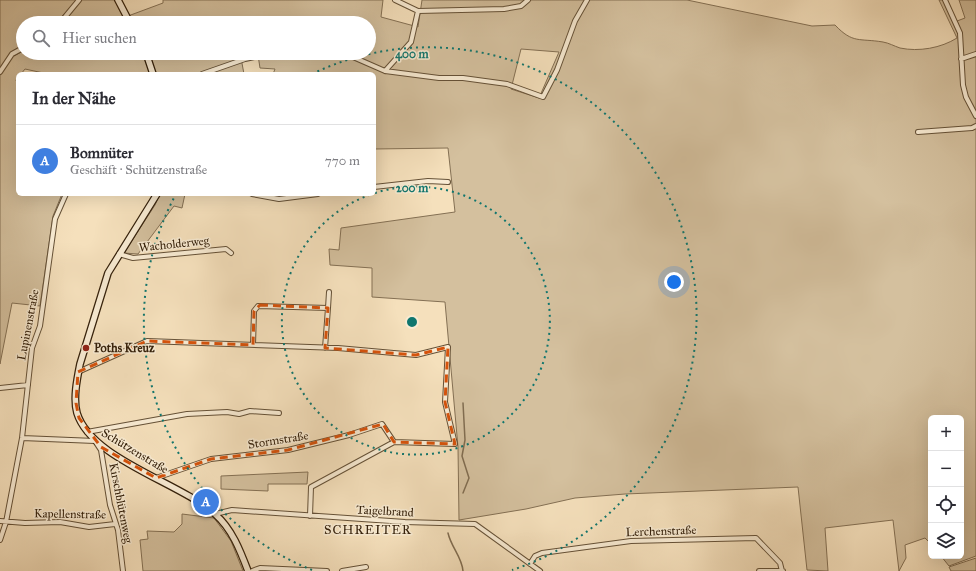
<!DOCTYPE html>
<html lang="de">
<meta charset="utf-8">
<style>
body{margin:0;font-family:"IM FELL Great Primer",serif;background:#f7f7f7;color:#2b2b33}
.controls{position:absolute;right:12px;bottom:12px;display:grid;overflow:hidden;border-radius:6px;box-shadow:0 4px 16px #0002}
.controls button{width:36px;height:36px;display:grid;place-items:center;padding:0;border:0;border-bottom:1px solid #e1e1e2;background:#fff;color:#2b2b33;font:20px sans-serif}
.you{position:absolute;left:674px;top:282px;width:14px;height:14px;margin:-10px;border:3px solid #fff;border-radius:50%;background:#1a73e8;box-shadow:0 0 0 6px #1a73e833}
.badge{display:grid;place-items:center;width:26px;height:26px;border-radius:50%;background:#8f2418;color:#fff;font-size:13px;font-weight:700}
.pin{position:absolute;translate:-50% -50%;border:2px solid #fff;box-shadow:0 1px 4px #0006}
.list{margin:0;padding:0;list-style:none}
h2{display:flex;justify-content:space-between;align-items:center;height:52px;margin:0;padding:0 16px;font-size:17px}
h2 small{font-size:13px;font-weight:400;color:#7c7c81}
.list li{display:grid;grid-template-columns:26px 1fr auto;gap:12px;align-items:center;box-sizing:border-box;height:72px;padding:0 16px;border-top:1px solid #e1e1e2}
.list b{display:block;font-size:15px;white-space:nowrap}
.list p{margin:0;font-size:13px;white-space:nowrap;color:#7c7c81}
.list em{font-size:13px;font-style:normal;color:#7c7c81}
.icon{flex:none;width:22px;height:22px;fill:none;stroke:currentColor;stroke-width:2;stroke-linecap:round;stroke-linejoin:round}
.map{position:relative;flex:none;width:976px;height:571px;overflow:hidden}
.search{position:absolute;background:#fff;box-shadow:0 4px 16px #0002;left:16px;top:16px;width:360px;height:44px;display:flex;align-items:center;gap:10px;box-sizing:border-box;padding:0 14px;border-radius:22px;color:#7c7c81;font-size:15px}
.panel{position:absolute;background:#fff;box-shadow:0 4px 16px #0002;left:16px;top:72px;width:360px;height:124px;border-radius:6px}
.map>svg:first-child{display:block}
.green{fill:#d4c09e;stroke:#847054;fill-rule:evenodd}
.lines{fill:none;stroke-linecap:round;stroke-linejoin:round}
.stream{stroke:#816d51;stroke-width:1.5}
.street-casing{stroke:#655137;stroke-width:6}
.secondary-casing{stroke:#35210b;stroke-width:8}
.street{stroke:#f8ebd3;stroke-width:4}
.secondary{stroke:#f8ebd3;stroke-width:5.5}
.marked{fill:none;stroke:#d6530c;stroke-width:3;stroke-dasharray:8 5;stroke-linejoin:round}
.ring{fill:none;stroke:#0f766e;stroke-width:2;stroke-dasharray:2 4}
.poi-dot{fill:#8f2418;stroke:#f8ebd3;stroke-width:1.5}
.labels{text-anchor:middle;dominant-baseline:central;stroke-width:3;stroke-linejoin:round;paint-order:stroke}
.street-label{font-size:12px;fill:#35210b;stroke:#f8ebd3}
.poi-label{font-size:12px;font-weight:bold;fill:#35210b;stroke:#f8ebd3;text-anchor:start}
.neighbourhood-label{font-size:13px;letter-spacing:1px;fill:#35210b;stroke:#f8ebd3}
.centre{fill:#0f766e;stroke:#f8ebd3;stroke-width:2}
.ring-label{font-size:12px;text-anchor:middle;font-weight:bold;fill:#0f766e;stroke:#f8ebd3;stroke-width:3;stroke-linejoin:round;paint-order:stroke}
</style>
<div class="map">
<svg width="976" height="571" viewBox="0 0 976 571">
<rect width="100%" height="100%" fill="#f5e0bc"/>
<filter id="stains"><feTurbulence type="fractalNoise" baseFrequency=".005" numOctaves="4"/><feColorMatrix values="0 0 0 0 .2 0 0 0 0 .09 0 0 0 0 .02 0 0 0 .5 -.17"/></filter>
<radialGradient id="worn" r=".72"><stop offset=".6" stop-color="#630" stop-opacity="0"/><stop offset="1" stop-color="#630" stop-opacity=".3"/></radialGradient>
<path class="green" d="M0,0H77L56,23H23V45L10,53L14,56L23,51V53H369V23H131L128,16L163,3V0H383L381,17L418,27L422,0H687L812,26L835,25C853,44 859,38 883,42C889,43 894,46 900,48C919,52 941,48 957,38L939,0H943L961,32L957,21L965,18L959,0H976V556L949,566L941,556H961V418H931V544L925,538L905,545L906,558L899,571L893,520L825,528L828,571L807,570L798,487L625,494L575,498L526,509L459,520L458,447L445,302L372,297V268L330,265L329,249L339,250L341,228L455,212L448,148L374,149V74H273L275,69L260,68L258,55L241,58L244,74H48L25,69L21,74H18L16,81L18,82V194H62L53,216L40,306L12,303L0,364ZM521,49L559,52L539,98L511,89Z
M81,0H115L127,23H63Z
M160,194H185L182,208L174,206L138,254L124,253L155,205Z
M308,472L307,484H268V491L221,489V476Z
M182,514L214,518L231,541L243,571H143L140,540L148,539L147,531L174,532L182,524Z
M976,558V571H951L949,567Z"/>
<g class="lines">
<path class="stream" d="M463,403L465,440L462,456L469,478L463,493
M448,533C451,547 462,557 463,571"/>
<defs>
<path id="street" d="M395,0L418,11L504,9L521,6L528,0
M945,0L960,33L963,85L966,97L976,116
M60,23L79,0
M327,53L353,57L385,71L439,78H463L507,84L543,97L557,70L575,21L587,0
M961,59L976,54
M385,71L411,42L418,11
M0,72L12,54L23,48
M202,74L245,59L274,53
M918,132L972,128L976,126
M374,187L428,181L448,182
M252,194L279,199L318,194
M119,254L133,258L226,249L231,253
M328,308L329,292
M253,345L254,311L258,306L328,308L325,348
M78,372L147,341L338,348L416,355L448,347L445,402L455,444L394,442L311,487L310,516
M0,388L28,385
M87,432L187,414L227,412L239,414L250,411L279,413
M22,438L95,441L101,450L110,505L118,530L123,571
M156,478L211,459L288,450L349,435L382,424L394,442
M215,514L232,510L405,522L475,524L540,571
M0,521L25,523L60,522L89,527L115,524
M0,540L6,522L22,438L32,348L40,326L55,219L66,194
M530,564L535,556L542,553L631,541L756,538L780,563L782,571
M252,571L260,568L327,571
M342,571L366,567
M759,571H783"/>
<path id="secondary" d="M118,0L130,23
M146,53L153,74
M157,194L108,273L80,364C77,379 73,399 77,413C91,459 179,482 215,514C232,529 240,550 248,571"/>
</defs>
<use href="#street" class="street-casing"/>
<use href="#secondary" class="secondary-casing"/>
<use href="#street" class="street"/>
<use href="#secondary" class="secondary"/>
</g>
<path class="marked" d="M260,305L328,308L325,348L416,355L448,347L445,402L455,444L394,442L383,424L288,450L211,459L156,478L101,447L79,418L76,403L78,372L147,341L253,345L254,311Z"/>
<g class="ring">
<path d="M375 193A134 134 0 1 1 372 194"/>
<path d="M312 570A268 268 0 0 1 176 194M312 74A268 268 0 1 1 512 570"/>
</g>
<circle class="poi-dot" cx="86" cy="348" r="4"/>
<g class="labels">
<g class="street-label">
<text transform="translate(174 244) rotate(-6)">Wacholderweg</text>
<text transform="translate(28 325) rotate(-79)">Lupinenstraße</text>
<text transform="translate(278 440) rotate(-9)">Stormstraße</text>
<text transform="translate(135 451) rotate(31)">Schützenstraße</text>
<text transform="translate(121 503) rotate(79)">Kirschblütenweg</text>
<text transform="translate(385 511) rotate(3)">Taigelbrand</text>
<text transform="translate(70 514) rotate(1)">Kapellenstraße</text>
<text transform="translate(661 531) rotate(-2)">Lerchenstraße</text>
</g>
<g class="poi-label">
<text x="94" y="348">Poths Kreuz</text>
</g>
<g class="neighbourhood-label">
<text x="368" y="530">SCHREITER</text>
</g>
</g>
<circle cx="412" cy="322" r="6" class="centre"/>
<g class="ring-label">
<text x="412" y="58">400 m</text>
<text x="412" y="192">200 m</text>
</g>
<rect width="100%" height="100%" filter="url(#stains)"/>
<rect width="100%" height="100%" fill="url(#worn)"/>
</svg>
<div class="controls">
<button>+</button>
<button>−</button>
<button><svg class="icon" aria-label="locate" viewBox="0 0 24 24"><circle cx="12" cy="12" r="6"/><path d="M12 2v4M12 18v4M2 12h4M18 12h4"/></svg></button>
<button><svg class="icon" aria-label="layers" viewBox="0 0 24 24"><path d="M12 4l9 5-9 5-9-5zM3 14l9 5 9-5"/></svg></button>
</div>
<div class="you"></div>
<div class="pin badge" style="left:206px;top:502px;background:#3f7fe0">A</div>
<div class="search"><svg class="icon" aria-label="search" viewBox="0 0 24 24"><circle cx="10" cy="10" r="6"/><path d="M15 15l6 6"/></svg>Hier suchen</div>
<section class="panel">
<h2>In der Nähe<small></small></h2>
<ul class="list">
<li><span class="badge" style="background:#3f7fe0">A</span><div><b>Bomnüter</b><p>Geschäft · Schützenstraße</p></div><em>770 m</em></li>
</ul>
</section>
</div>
